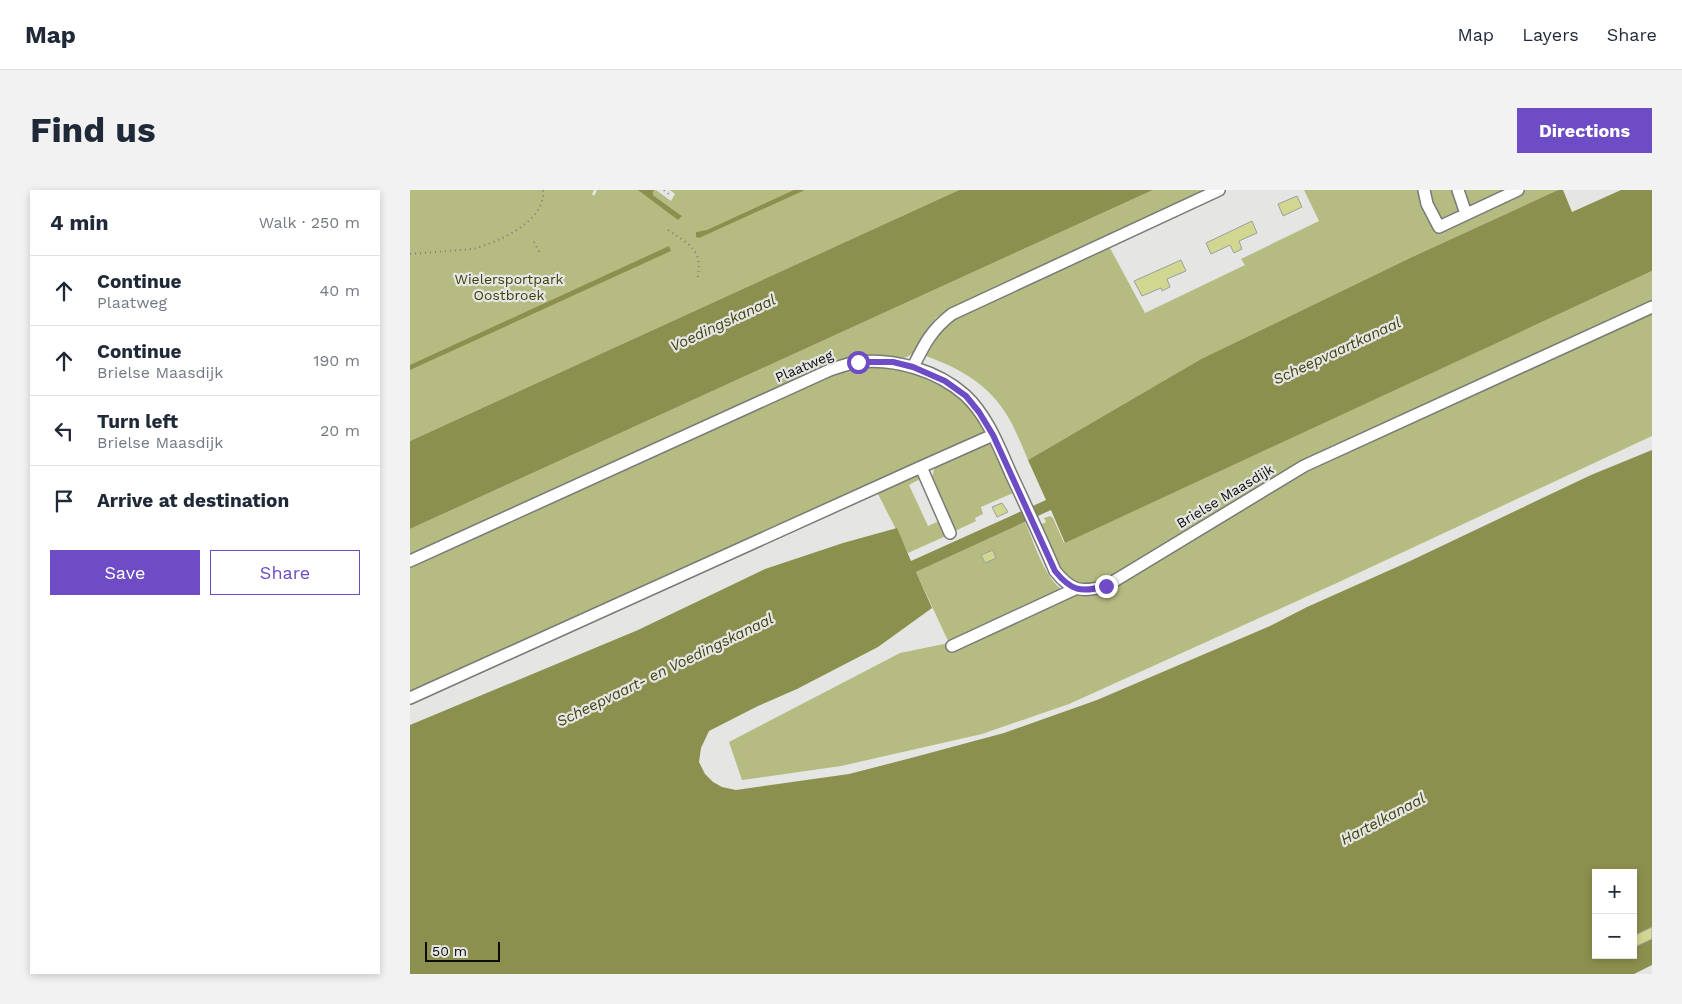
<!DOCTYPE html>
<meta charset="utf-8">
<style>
body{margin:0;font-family:"Work Sans",sans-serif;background:#f2f2f3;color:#1f2937}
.controls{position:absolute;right:15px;bottom:15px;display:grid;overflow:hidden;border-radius:0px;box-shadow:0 2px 8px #0003}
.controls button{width:45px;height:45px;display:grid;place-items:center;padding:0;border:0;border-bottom:1px solid #e0e1e3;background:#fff;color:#1f2937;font:25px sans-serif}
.scale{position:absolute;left:15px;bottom:12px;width:75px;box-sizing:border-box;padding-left:5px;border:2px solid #0c0c0b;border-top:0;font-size:14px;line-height:18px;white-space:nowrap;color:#0c0c0b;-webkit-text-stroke:4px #e5e6e3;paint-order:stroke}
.stop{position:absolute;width:15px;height:15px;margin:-11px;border:4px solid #6e4cc5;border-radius:50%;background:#fff}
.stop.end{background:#6e4cc5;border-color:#fff;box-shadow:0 1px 5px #0008}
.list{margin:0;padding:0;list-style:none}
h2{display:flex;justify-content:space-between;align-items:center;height:65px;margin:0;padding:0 20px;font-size:21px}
h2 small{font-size:16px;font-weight:400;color:#747a83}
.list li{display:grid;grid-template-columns:32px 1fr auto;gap:15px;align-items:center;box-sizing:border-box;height:70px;padding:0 20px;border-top:1px solid #e0e1e3}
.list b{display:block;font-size:19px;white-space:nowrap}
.list p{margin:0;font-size:16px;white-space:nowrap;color:#747a83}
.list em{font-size:16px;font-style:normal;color:#747a83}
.actions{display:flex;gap:10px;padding:15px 20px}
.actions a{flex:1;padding:11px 0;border:1px solid #6e4cc5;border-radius:0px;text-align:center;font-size:18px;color:#6e4cc5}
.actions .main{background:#6e4cc5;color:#fff}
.icon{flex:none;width:28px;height:28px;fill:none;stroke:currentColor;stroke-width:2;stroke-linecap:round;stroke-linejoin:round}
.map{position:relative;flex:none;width:1242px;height:784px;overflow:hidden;border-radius:0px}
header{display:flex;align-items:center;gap:30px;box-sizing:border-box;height:70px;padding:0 25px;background:#fff;border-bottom:1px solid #e0e1e3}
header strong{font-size:24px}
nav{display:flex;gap:28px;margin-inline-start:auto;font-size:18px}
.intro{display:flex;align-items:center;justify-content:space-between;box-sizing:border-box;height:120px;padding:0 30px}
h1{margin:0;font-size:35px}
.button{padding:12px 22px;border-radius:0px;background:#6e4cc5;color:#fff;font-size:18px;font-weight:700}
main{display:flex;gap:30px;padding:0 30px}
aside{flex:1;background:#fff;border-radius:0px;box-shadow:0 2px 8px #0003}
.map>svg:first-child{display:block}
.green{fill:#b6bb82}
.water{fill:#8c904e;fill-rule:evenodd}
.building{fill:#d1d691;stroke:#9e9f9c}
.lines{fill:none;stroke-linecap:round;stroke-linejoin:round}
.minor-casing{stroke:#797976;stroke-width:14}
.path{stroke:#7c7c7a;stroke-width:2;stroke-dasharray:1 4;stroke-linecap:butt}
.minor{stroke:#fff;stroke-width:11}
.route{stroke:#6e4cc5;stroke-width:6}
.labels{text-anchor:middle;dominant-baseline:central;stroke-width:4.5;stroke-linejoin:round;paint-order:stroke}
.park-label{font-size:14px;fill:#3e400a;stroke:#e5e6e3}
.street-label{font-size:14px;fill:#0c0c0b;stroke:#e5e6e3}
.water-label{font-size:15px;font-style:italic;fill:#41430e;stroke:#e5e6e3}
</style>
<header>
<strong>Map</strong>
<nav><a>Map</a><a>Layers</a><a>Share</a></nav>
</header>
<div class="intro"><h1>Find us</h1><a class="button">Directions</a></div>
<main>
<aside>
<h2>4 min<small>Walk · 250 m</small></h2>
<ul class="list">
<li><svg class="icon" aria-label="ahead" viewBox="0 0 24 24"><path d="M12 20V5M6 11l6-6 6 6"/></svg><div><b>Continue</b><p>Plaatweg</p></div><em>40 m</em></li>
<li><svg class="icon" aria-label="ahead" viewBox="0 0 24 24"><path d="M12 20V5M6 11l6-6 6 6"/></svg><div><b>Continue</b><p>Brielse Maasdijk</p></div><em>190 m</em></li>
<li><svg class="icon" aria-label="left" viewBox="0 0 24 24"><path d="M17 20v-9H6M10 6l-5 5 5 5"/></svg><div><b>Turn left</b><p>Brielse Maasdijk</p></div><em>20 m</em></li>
<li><svg class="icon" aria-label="arrive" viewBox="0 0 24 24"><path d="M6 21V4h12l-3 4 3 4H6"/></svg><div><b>Arrive at destination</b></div></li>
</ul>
<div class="actions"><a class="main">Save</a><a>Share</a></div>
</aside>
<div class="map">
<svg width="1242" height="784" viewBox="0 0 1242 784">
<rect width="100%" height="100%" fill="#e5e6e3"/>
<path class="green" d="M0,0H184L182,4L184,6L187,0H231L271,25L243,5V2L246,0L261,11L265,4L260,0H549L0,251Z
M743,0H798L539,119L526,128L503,163C492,173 477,168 463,167L0,367V339Z
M894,0H1148L1002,67L791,169L618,270C613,258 608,246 602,234C583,197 554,180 516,166L533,137L544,130L700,58L735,123L835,75L831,69L909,31Z
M1242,81V112L891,273L692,391C686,393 678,396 672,394C646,388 638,357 628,336L636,332L634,328L640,326L643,328L654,353Z
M1242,122V246L929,392L659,514L572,544L431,576L332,590L319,552L490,463L539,453L506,382L615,332C624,352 633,384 650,398V404L539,453V462L666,403L681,404L865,297Z
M466,177C475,178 485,178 493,181C524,190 561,208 575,239L571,245L0,506V378L426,183L448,178Z
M576,252L581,255L603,303L571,317L573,324L565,328L566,331L543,342L521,292L525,275Z
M508,282L512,288L499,295L518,336L531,330L538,345L498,363L467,302Z"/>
<path class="water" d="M228,0H245L243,2V5L272,26L268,30Z
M384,0H395L289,48L286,47V42L297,40Z
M549,0H743L0,339V251Z
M1148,0H1153L1162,22L1211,0H1242V81L655,353L641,320L506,382L522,418L468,457L387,499L348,516L299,541L291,558L289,572L295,584L303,592L312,597L326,600L439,584L501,568L594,543L687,510L860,436L897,417L998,372L1181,285L1242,260V775L1224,784H0V535L228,440L355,379L433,353L487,338L501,371L636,310L618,270L791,169L1002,67ZM1186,683H1223V765H1186Z
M259,56L261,61L0,180V175Z"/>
<path class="building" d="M887,6L892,17L873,26L868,14Z
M842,31L847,43L829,51L832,59L824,63L820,55L801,64L796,53Z
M771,70L776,81L757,89L760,97L752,101L751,98L732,106L724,91Z
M592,313L598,322L587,327L582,317Z
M583,360L586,368L575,373L571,365Z
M1242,737V749L1223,758V746Z"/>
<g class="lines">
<defs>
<path id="minor" d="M1014,0L1017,14L1029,37L1108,0
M1048,0L1056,24
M503,177C514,155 521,140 542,124L809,0
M540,343L511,277L583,245
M0,371L420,180C429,177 439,173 449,172C485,168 528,181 555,205C577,225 589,257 601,284C616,316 631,348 645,381C661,401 671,403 696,396L894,276L1242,117
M542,456L665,399
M0,508L511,277"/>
</defs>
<use href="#minor" class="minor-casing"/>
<path class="path" d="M254,0L260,5
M258,40C280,55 294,60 287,90
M124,52L130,63
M0,64L63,59C88,52 136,32 133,0"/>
<use href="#minor" class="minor"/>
</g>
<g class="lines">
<path class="route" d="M448,172H483L503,177L535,191L556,206L569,222L583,245L645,381C661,401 671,403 696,396"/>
</g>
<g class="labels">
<g class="park-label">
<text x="99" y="89">Wielersportpark<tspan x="99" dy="16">Oostbroek</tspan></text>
</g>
<g class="street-label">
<text transform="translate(394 176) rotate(-23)">Plaatweg</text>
<text transform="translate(815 306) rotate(-31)">Brielse Maasdijk</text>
</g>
<g class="water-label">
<text transform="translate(313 133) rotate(-25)">Voedingskanaal</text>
<text transform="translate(927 161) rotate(-25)">Scheepvaartkanaal</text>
<text transform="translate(255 480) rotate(-26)">Scheepvaart- en Voedingskanaal</text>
<text transform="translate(973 629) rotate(-28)">Hartelkanaal</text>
</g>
</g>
</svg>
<div class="controls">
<button>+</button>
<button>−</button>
</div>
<div class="scale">50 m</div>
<div class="stop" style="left:448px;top:172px"></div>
<div class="stop end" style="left:696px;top:396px"></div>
</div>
</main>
